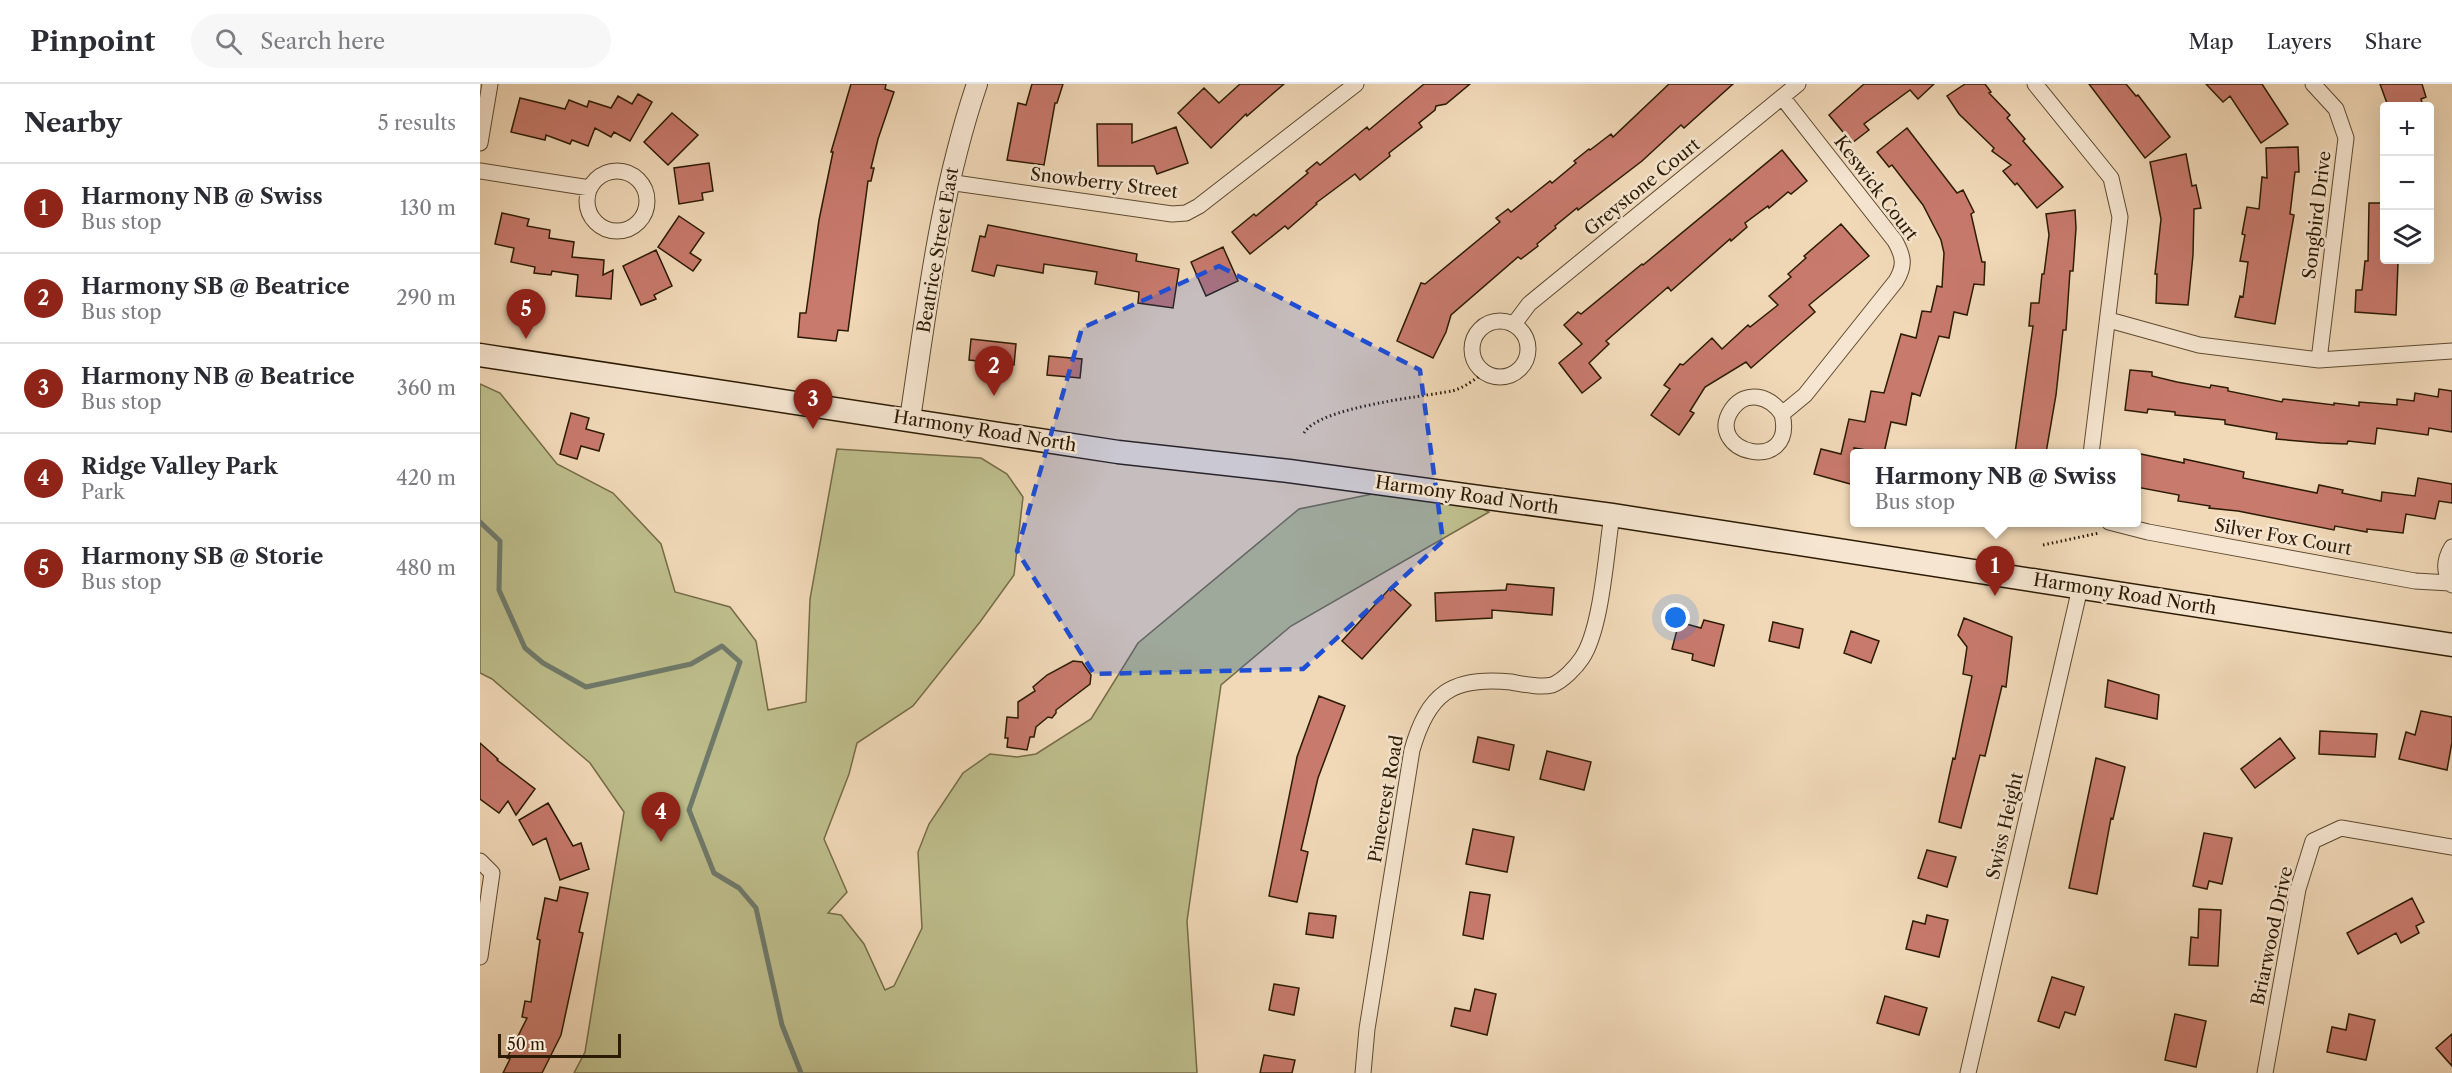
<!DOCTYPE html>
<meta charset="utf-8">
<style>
body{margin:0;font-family:"Libre Caslon Text",serif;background:#f7f7f7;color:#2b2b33}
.controls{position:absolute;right:18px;top:18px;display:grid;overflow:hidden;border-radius:6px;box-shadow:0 6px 24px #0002}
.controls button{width:54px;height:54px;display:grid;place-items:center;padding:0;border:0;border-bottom:2px solid #e1e1e2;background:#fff;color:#2b2b33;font:30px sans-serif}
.scale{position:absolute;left:18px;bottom:15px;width:123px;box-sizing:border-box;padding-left:6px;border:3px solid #2c1b03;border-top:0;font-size:16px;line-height:21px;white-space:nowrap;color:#2c1b03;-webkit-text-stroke:4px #f6e6d1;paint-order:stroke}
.you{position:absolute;left:1196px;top:534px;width:21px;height:21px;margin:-15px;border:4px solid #fff;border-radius:50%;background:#1a73e8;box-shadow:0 0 0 9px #1a73e833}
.badge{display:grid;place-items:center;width:39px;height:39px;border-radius:50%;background:#8f2418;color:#fff;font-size:20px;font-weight:700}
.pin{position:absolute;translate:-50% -50px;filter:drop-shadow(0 2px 3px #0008)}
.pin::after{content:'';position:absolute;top:32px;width:21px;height:18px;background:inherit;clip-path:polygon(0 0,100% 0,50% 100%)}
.popup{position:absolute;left:1370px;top:365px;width:291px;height:78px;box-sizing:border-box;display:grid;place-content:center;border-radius:6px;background:#fff;filter:drop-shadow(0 2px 4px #0005);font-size:20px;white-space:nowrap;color:#7c7c81}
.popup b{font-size:22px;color:#2b2b33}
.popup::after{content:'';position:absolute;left:50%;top:100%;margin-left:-12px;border:12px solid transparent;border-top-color:#fff}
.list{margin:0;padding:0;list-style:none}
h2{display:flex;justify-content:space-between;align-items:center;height:78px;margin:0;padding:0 24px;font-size:26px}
h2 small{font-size:20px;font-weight:400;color:#7c7c81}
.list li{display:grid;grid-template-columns:39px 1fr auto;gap:18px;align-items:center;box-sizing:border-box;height:90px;padding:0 24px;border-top:2px solid #e1e1e2}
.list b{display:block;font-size:22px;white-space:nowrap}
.list p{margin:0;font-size:20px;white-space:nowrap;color:#7c7c81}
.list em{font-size:20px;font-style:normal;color:#7c7c81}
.icon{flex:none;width:33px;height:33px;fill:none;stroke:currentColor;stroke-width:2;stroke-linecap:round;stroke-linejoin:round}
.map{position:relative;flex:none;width:1972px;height:989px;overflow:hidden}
header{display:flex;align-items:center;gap:36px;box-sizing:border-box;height:84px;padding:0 30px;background:#fff;border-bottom:2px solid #e1e1e2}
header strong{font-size:28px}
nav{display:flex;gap:33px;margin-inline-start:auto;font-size:21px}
.search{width:420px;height:54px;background:#f7f7f7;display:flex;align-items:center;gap:15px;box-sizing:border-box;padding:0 21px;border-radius:33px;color:#7c7c81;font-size:22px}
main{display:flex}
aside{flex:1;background:#fff}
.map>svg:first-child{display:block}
.green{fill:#bebe8c;stroke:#756c48;stroke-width:1.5}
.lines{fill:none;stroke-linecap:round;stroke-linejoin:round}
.stream{stroke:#6f7a6b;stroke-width:5}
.building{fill:#c87a6d;stroke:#2c1b03;stroke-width:1.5}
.minor-casing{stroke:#5d4a30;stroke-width:17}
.tertiary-casing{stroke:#5d4a30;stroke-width:22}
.secondary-casing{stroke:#2c1b03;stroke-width:25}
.path{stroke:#2c1b03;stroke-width:3;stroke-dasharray:1.5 3;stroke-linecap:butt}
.minor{stroke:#f6e6d1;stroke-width:15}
.tertiary{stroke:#f6e6d1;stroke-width:20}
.secondary{stroke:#f6e6d1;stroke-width:22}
.marked{fill:#1d4ed8;fill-opacity:0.2;stroke:#1d4ed8;stroke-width:4.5;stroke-dasharray:12 8;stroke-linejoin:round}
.labels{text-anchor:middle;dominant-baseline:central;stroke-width:5;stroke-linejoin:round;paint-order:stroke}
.street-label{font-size:18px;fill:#2c1b03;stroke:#f6e6d1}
</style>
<header>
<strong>Pinpoint</strong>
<div class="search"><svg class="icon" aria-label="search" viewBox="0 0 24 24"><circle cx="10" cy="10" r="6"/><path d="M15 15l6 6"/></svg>Search here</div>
<nav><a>Map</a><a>Layers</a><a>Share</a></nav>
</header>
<main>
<aside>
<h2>Nearby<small>5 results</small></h2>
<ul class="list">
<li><span class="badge">1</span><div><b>Harmony NB @ Swiss</b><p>Bus stop</p></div><em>130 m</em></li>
<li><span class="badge">2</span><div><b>Harmony SB @ Beatrice</b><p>Bus stop</p></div><em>290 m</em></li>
<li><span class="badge">3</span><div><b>Harmony NB @ Beatrice</b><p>Bus stop</p></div><em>360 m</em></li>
<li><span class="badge">4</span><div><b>Ridge Valley Park</b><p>Park</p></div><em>420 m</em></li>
<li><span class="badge">5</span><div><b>Harmony SB @ Storie</b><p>Bus stop</p></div><em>480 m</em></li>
</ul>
</aside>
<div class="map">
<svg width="1972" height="989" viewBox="0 0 1972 989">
<rect width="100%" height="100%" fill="#f1d9b8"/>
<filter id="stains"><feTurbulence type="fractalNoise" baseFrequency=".00333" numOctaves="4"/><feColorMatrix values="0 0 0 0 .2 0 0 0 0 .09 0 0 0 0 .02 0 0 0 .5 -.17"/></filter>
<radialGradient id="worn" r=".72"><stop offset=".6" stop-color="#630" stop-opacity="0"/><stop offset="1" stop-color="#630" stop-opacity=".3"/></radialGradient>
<path class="green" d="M0,300L20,309L77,380L133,409L181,460L195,508L250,523L276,557L288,626L326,618L330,515L357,365L501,374L527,390L543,413L534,491L500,538L433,622L377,659L369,690L344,755L367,808L348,829L361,831L384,860L405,906L414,902L442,844L438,768L449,740L483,689L510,670L537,673L556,670L611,635L658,559L819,425L946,399L1009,428L811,542L741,601L707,837L717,989H94L105,968L144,728L110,679L12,595L0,589Z"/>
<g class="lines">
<path class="stream" d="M0,438L20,457L19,506L45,564L63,579L106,603L211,580L242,562L260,578L209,726L234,789L259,804L276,824L302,941L321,989"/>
</g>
<path class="building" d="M371,0H406L405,5L414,8L398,55L391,84H394L391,97H388L368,247L358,246L356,257L318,253L320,229H326L339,136L353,68H351Z
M552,0H583L577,19H575L564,81L527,76L538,19L546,21Z
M760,0H804L767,32L766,30L731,64L698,29L724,4L739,19Z
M944,0H990L966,20L956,22L955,26L939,39L942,43L909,69L910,72L880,96L875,90L836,119L837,120L808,145L805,142L770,170L752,148L774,130L776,132L828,89L826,87L837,78L840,81L887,43L889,46Z
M1189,0H1253L1204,44L1201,41L1162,77L1098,126L1097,124L1075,142L1076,144L1057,160L1058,162L1041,175L1038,173L971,231L966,248L953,274L917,257L941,199L945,200L1020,138L1016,134L1028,125L1031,128L1070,97L1072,99L1096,79L1094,77L1109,65L1110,66L1131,50L1133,53Z
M1384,0H1454L1438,15L1430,6L1384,40L1389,46L1372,59L1349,31Z
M1485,0H1505L1511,8L1509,9L1530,31L1527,34L1545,55L1543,57L1583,103L1557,124L1537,99L1535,101L1523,87L1531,81L1512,67L1514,64L1479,30L1467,12Z
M1609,0H1646L1656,12L1658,11L1690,53L1665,74Z
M1726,0H1782L1808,40L1781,59L1750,12L1743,18Z
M1900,0H1942L1946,13L1941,15L1943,22H1908Z
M158,10L172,18L150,57L134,48L131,53L115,44L108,62L92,56L90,60L66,51L65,56L31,48L40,14L85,25L89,16L107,23L109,17L131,24L138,12L152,20Z
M192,29L218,51L188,81L164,58Z
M617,40H652V59L696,43L708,79L677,90L674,82H618Z
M1427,44L1477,109L1483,106L1494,128L1491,130L1502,178H1505L1504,201L1494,200L1487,231L1474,228L1469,254L1459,252L1440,312L1432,309L1426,341L1411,338L1404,369L1374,364V401L1334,390L1341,365L1361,370L1369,335L1385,338L1391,307L1404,309L1421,250L1436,254L1442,227L1451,228L1457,202L1462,203L1464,169L1461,156L1443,121L1412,81L1409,83L1397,68Z
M1818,63L1819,88H1815L1810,130L1814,131L1795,240L1755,233L1760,212L1763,213L1768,178L1760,177L1765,151L1762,150L1767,123L1779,125L1782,93L1787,94L1786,64Z
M1302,66L1327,97L1311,110L1308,108L1289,124L1288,122L1265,139L1267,143L1251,157L1250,155L1191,207L1188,203L1126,257L1129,260L1109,279L1121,294L1102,309L1079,279L1102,260L1084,241L1098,228L1101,230L1162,180L1163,181Z
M1706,70L1712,102L1716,101L1721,124L1714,125L1713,171L1708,221L1676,219L1677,190H1675L1681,135L1670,78Z
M229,79L233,107L222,109L223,116L199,120L194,84Z
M1889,119H1905V178L1918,179L1916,231L1875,228L1876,206H1882L1885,177H1888Z
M1595,126L1596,144L1593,187H1590L1586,246H1583L1576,311L1566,369H1535L1553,242H1549L1551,219H1559L1562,190H1564L1569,151L1566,130Z
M22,129L49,135L47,142L70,146L69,154L94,158L92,173L124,176L123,191L133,186L131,215L96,212L98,191L72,187L71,191L54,189L55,183L31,178L34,164L15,160Z
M199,132L224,149L210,169L221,176L213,187L178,163Z
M1361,140L1389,172L1329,221L1335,228L1271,284L1266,278L1225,303L1210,327L1214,329L1199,351L1171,331L1190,305L1184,301L1200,280L1203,281L1232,254L1242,265L1268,241L1270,243L1298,221L1289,212L1311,193L1308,190L1326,174L1324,172Z
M508,141L657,170L656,177L699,185L693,224L658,219L659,208L615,200L617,188L564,180L563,189L517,181L514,192L492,187L500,152L505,153Z
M743,163L758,197L726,212L711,178Z
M176,166L192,202L174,211L176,215L161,221L143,182Z
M491,255L536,260L534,281L489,276Z
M569,272L602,275L600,294L567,291Z
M1650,286L1672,288V292L1697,298L1730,304L1731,301L1748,304V307L1802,318L1803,315L1854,321V319L1879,322V318L1917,321V315L1934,317L1935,309L1958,313L1959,305L1972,307V348L1949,344L1948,351L1897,344L1895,360L1868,357L1867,360L1841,359L1796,355L1797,349L1745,340V336L1695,331V328L1668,325L1667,329L1645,326Z
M91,329L109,334L106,345L124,350L119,367L101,362L97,375L80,370Z
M1656,369L1704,379V375L1732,381L1764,388L1763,394L1837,409L1839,401L1863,406L1862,409L1901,417L1902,408L1935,412L1938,394L1972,400V419L1959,417L1955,435L1926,430L1923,449L1887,445V448L1855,442L1854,446L1758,427L1729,424L1730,422L1698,417L1699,411L1656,403Z
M1027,500L1074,504L1072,531L1012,526V534L956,537L955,509L1026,506Z
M911,503L931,521L882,575L862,557Z
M1484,534L1532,553L1526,603L1522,602L1505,672L1500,671L1481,744L1459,738L1473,674L1475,675L1492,592L1483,590L1487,563L1478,551Z
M1224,536L1244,541L1234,582L1212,576L1213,570L1192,565L1199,538L1221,544Z
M1293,538L1323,545L1319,564L1289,557Z
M1371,547L1399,557L1391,579L1364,569Z
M593,577L602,578L611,591L610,600L576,626V629L572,634L568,633L556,643L554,653H550L547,666L527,663L528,654H525L527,633L538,634V618L555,607L553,603L567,591Z
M1628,596L1679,611L1677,635L1625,623Z
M839,612L865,622L838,694L821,766L828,768L817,818L789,812L817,673Z
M1941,627L1972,633V658L1967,686L1919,675L1926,648L1935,651Z
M1840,647L1897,650L1895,673L1839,670Z
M998,653L1034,661L1029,686L993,678Z
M1800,654L1815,674L1775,704L1761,685Z
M0,659L18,675L17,676L55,705L36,731L28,717L19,729L0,715Z
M1067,667L1111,678L1104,706L1060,695Z
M1616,674L1645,683L1633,735L1631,734L1617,810L1589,804Z
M68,719L93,762L101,759L109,785L80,796L66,754L53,761L39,736Z
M993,745L1034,753L1027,788L986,780Z
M1724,749L1752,754L1742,800L1729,797L1727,805L1713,802Z
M1447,766L1476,773L1467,803L1438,794Z
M80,803L108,809L99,848L103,849L81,951L62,989H23L30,975L27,974L47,934L42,933L45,917L51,918L60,856L57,855L65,814L77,817Z
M990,808L1010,811L1003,855L983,851Z
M1932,814L1944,838L1936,842L1939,849L1921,859L1916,849L1878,870L1867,849Z
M1719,825L1741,826L1738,882L1709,881L1711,853L1718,854Z
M829,829L856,832L853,854L826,850Z
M1447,831L1468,836L1459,873L1426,865L1433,837L1445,840Z
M1572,893L1604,903L1595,931L1585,928L1579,944L1558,937Z
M794,900L819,904L814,931L789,926Z
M995,905L1016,910L1007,951L971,942L975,924L990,927Z
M1405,912L1447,924L1439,951L1397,939Z
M1695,930L1726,937L1716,983L1685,976Z
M1869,930L1895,936L1886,976L1847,968L1852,943L1866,946Z
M1972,950V982L1956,964Z
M784,971L815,976L812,989H780Z"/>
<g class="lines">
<defs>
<path id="minor" d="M1555,0L1631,94L1640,133L1611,370
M1833,0L1856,25L1866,54L1839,276
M1302,13L1415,157C1424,173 1425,182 1416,197L1325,311L1302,330C1317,392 1222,369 1252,325C1266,305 1290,312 1302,330
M0,59L10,0
M0,87L110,104
M107 117a30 30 0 1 1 60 0a30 30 0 1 1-60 0Z
M468,98L692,130L706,129L719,122L876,0
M1629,236L1719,261L1839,276L1972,267
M992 265a28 28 0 1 1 56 0a28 28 0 1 1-56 0Z
M1034,240L1049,220L1318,0
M1629,438L1668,448L1935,497L1970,499
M1972,463C1964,476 1963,488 1972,501
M0,777L12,789L0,873
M883,989L887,945L932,666C948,610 971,592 1031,598C1043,600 1060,604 1072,601C1083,597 1096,583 1102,574C1122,544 1126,468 1132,431
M1488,989L1600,504
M1785,989L1818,805L1833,757L1861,744L1972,763"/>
<path id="tertiary" d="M430,335C447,222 460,109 497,0"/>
<path id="secondary" d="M0,271L638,368L809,387L1132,431L1972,561"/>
</defs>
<use href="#minor" class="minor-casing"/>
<use href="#tertiary" class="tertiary-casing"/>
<use href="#secondary" class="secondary-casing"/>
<path class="path" d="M824,349C839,323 941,313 972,307C984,304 995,295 1004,289
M1563,461L1619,449"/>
<use href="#minor" class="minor"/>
<use href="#tertiary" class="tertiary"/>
<use href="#secondary" class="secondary"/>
</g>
<path class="marked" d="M739,182L940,286L963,457L823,585L614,590L537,467L602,244Z"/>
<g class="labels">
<g class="street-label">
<text transform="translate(624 99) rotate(7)">Snowberry Street</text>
<text transform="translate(1162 103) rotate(-39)">Greystone Court</text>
<text transform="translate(1396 104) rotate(53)">Keswick Court</text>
<text transform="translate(1837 131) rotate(-83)">Songbird Drive</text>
<text transform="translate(458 166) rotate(-80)">Beatrice Street East</text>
<text transform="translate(505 347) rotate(9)">Harmony Road North</text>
<text transform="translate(987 411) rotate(8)">Harmony Road North</text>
<text transform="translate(1803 453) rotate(10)">Silver Fox Court</text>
<text transform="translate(1645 510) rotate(9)">Harmony Road North</text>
<text transform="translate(906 715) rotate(-80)">Pinecrest Road</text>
<text transform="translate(1525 742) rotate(-77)">Swiss Height</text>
<text transform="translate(1792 852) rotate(-78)">Briarwood Drive</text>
</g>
</g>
<rect width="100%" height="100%" filter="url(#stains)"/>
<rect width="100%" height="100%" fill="url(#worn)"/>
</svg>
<div class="controls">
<button>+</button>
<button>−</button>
<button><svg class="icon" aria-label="layers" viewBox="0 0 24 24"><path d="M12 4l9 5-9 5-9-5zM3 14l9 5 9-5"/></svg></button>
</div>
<div class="scale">50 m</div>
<div class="you"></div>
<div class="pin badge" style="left:1515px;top:512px">1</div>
<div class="popup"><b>Harmony NB @ Swiss</b>Bus stop</div>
<div class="pin badge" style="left:514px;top:312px">2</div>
<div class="pin badge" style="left:333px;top:345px">3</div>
<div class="pin badge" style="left:181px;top:758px">4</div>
<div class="pin badge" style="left:46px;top:255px">5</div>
</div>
</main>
